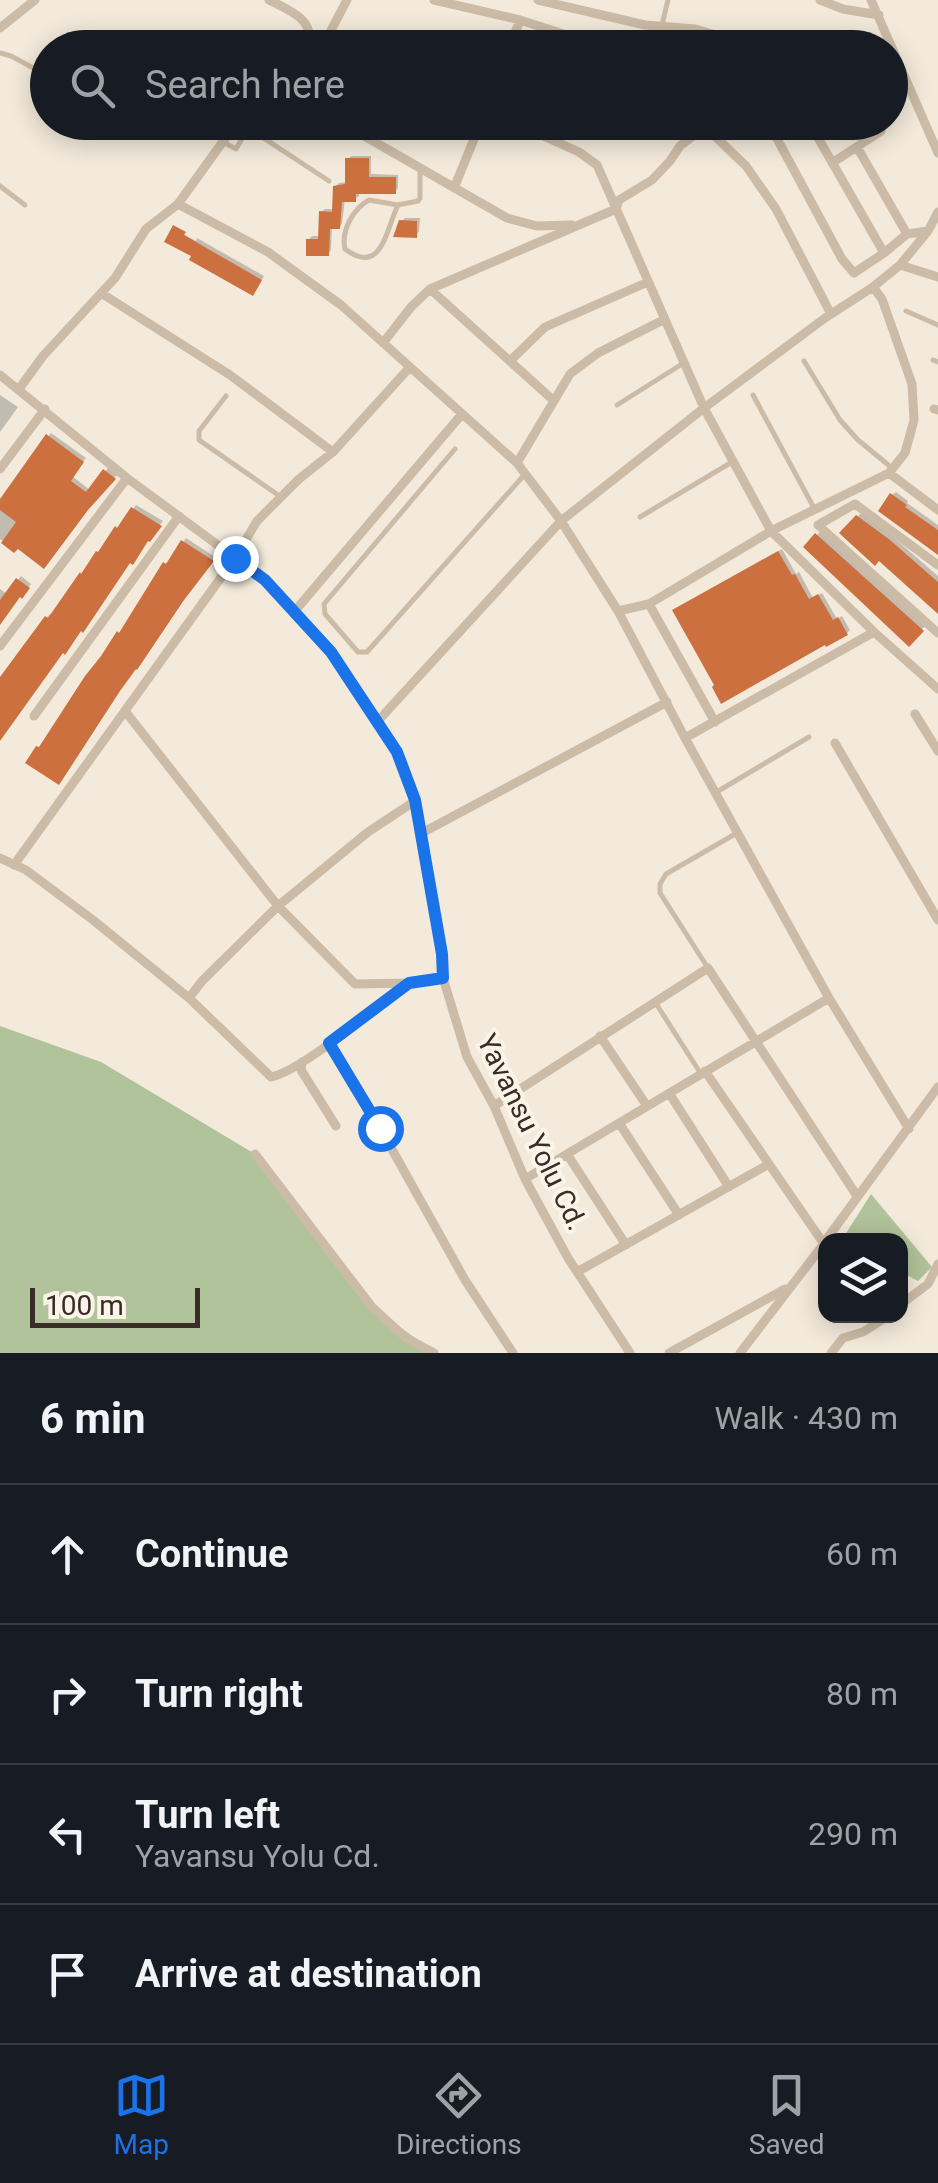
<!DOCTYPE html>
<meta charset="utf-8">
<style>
body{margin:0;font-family:Roboto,sans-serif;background:#20242c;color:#f1f3f6}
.controls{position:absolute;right:30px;bottom:30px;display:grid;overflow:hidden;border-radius:20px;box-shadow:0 5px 25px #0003}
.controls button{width:90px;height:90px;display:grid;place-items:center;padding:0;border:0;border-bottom:2px solid #363941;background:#171b24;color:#f1f3f6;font:50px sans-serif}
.scale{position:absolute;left:30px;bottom:25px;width:170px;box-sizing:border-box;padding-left:10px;border:5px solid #382e27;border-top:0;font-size:28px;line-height:35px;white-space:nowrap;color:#382e27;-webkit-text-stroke:8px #fbf4e8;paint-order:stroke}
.stop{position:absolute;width:30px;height:30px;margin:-22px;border:8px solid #1a73e8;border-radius:50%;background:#fff}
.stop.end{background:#1a73e8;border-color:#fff;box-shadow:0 2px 10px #0008}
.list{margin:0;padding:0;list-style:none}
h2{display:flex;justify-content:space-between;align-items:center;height:130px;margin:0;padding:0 40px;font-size:42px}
h2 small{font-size:32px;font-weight:400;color:#9ea1a6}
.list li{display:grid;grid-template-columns:65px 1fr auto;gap:30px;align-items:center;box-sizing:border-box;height:140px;padding:0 40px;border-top:2px solid #363941}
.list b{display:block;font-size:38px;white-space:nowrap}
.list p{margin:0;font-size:32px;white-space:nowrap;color:#9ea1a6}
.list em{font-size:32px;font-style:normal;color:#9ea1a6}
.icon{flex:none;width:55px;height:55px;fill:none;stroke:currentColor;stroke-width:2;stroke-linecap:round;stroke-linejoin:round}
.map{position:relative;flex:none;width:938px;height:1353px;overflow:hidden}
.search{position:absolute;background:#171b24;box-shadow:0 5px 25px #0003;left:30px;right:30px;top:30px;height:110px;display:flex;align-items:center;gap:25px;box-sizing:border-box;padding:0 35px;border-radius:55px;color:#9ea1a6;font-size:38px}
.sheet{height:690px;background:#171b24}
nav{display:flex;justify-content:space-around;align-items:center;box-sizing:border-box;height:140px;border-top:2px solid #363941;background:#171b24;font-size:28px;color:#9ea1a6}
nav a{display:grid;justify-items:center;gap:5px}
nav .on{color:#1a73e8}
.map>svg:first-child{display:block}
.green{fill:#b1c39a}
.shadow{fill:#0003}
.building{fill:#cd703f}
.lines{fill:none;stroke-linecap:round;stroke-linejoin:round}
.lane{stroke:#ccbba6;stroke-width:5}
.street{stroke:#ccbba6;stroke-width:9}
.route{stroke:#1a73e8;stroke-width:12}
.labels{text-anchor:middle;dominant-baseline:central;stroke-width:8;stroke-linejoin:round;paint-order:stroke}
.street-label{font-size:28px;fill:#382e27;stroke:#fbf4e8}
</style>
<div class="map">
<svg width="938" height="1353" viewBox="0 0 938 1353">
<rect width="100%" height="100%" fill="#f3eadb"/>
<path class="green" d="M0,1026L101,1062L255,1154L372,1307L436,1353H0Z
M871,1194L932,1267L918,1281L901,1272L900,1240H845L843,1238Z"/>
<path class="shadow" d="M351,156H371V174L398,175V188L395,192L359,191V196L355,199H345L342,223L339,227L332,226L331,250L328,254L308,240L312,236H321V212L325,209H335V187L339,183L348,182V159Z
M405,218H420L419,232L416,235L401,222Z
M174,229L196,241L197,238L264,276L256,290L194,255Z
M0,395L18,407L0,432Z
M51,433L86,458L72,476L90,490L108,468L117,475L91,504L14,550L0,539V501Z
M896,492L908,501L907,503L938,525V552L892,495Z
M136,505L163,521L130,561L0,737V680L47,617L50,614L53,615Z
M861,513L893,537L938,576V610L879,558L843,533Z
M820,532L925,626L909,643L806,547Z
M186,538L215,557L187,594L42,744L122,630L165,564L170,561Z
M782,549L796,574L799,572L813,598L822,593L837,619L842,616L850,630L847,633L717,685L679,607Z
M21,576L31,584L25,592L20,594L0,623V589L7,594Z"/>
<path class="building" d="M345,158H369V177H396V194H356V202H342L340,229H330L329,256H306V239H318L319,211L332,212L333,186L345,184Z
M399,220L417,221V238L393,237Z
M173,225L186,232L184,235L262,280L253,296L189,260L191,256L164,242Z
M46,434L84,462L71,481L86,492L103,469L116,479L88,510L44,569L18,549L14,553L1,543L16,522L0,510V499Z
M890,493L907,505L905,507L938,530V555L878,511Z
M131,507L162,526L150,542L148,541L133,565L130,563L83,633L81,631L65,655L63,653L0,741V677L45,616L48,618L80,572L81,574L96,551L98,552L115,526L117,528Z
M856,515L890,540L938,582V614L879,561L875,566L839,533Z
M815,533L924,631L909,647L803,547Z
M181,540L214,561L184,600L137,670L136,669L120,691L59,785L25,763L36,746L39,747L85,676L101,656L117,631L119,633L163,562L166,564Z
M778,551L792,575L795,574L809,599L818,594L833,620L838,617L848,635L826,647L825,645L721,704L712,687L714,685L672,610Z
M16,578L30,588L22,599L20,597L0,625V600Z"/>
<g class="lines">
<path class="lane" d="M662,25L668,0
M695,31L701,48
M0,53L11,56L48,76
M223,142L236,149L244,135L253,131L329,181
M0,186L25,205
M398,205C386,229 382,277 345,249C341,230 353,209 369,200L398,205L418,201L420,198V169
M906,311L938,325
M933,360L938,362
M804,361L840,420L858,440L892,468
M753,395L814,508
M226,396L199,431V440L281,497
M617,405L682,364
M455,449L324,604L325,614L358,652H367L525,474
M640,517L732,462
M715,793L809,737
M708,968L660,893V884L666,874L737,833
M655,1002L701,1074"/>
<path class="street" d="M269,0C289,10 317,20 308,48
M434,0L520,20L607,48
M538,0L645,25L695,29L760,48
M820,0L843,9L879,15
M871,0L938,153
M0,28L35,0
M311,36L321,35L352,48
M327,38L347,0
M509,48L520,20
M340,122L507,218L537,226L572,225
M512,122L579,152L597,165L704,408L771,531L874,632L938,689
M700,122L746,166L776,209L831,314
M768,122L842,259L854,273L884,253L907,234L928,231
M809,122L884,253
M857,147L907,234
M832,163L881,131
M454,188L481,122
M178,204L268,252L341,305L517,463L561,521L618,611L685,738L874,632
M900,265L938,277
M430,289L553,400
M101,293L230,375L333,452
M383,343L411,307L430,289L616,209L619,200L652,180L670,161L680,146L696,134L729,122
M510,361L545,327L648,282
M0,375L127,478L265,580L331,652L397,752L415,801L442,954L443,978L467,1057L494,1106L525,1179L568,1258L630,1353
M19,389L43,356L115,278L146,229L178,204L237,122
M934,409L938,410
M517,463L570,374L598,353L665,319
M0,469L45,409
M889,473L938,510
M938,565L855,504L818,525L938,633
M649,604L715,722
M618,611L649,604L771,531L889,473L905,453L914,420L912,384L882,299L873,287
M294,612L462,414
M0,646L127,478
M125,711L278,906L355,984L409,983L443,978
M915,714L938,751
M34,716L179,516
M377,722L561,521L704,408L825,318L873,287L900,265L928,231L938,212
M685,738L829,998L909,1129
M835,743L938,920
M420,834L667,702
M0,858L26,870L93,920L189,998L271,1077C300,1072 381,1004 409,983
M14,865L235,558L257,521L299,479L333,452L410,367
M189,998L202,981L278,906L368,832L415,801
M600,1036L647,1106
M329,1043L380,1128L465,1280L513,1353
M302,1062L301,1070L336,1126
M705,1071L824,1244
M669,1093L729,1187
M494,1106L708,968L857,1196
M619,1123L679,1215
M255,1154L372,1307L406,1338L434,1353
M567,1154L626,1245
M525,1179L829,998
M826,1240L938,1087
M577,1272L769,1164
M900,1305L928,1284L938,1264
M669,1353L785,1289
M740,1353L826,1241
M831,1353L843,1338L863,1332L888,1316"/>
</g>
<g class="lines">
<path class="route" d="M235,558L265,580L331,652L397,752L415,800L442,954L443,978L409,983L329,1043L380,1128"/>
</g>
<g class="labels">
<g class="street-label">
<text transform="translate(532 1132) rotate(64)">Yavansu Yolu Cd.</text>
</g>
</g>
</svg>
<div class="controls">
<button><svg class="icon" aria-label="layers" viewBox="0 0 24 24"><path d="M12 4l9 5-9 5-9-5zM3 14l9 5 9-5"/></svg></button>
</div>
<div class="scale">100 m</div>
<div class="stop" style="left:380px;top:1128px"></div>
<div class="stop end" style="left:235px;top:558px"></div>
<div class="search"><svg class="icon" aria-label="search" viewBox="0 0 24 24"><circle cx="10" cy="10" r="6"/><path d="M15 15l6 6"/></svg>Search here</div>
</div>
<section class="sheet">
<h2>6 min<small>Walk · 430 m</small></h2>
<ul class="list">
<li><svg class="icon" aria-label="ahead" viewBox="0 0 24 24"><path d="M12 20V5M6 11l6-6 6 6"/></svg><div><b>Continue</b></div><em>60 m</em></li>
<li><svg class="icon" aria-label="right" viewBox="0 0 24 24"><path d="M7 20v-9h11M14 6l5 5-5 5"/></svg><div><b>Turn right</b></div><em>80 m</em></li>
<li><svg class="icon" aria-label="left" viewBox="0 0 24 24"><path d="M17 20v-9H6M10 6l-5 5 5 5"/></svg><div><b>Turn left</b><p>Yavansu Yolu Cd.</p></div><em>290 m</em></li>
<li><svg class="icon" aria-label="arrive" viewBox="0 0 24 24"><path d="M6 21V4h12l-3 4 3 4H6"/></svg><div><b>Arrive at destination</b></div></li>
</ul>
</section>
<nav>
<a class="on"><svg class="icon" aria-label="map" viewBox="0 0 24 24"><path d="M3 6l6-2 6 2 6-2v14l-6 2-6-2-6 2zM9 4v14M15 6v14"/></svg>Map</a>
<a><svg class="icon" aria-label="directions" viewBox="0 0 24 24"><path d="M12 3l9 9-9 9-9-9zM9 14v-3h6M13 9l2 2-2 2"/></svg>Directions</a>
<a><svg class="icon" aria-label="saved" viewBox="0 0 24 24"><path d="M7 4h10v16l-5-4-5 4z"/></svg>Saved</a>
</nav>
